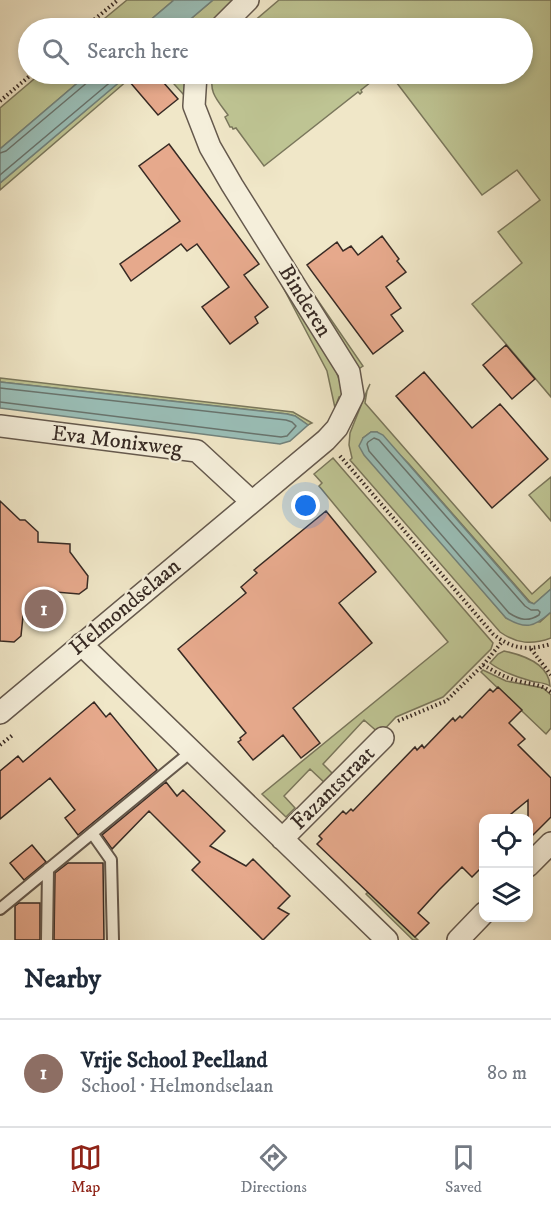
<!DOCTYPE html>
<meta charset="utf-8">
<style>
body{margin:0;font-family:"IM FELL DW Pica",serif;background:#f6f6f7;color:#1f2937}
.controls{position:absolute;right:18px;bottom:18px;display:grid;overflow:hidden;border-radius:12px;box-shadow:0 3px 9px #0003}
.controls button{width:54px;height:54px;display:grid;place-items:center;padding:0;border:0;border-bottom:2px solid #e0e1e3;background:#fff;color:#1f2937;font:30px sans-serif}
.you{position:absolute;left:306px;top:506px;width:21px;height:21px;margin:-15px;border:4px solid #fff;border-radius:50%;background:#1a73e8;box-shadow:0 0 0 9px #1a73e833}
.badge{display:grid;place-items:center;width:39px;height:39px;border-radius:50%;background:#8f2418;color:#fff;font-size:20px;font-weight:700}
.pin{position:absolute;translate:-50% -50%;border:3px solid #fff;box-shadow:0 2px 6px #0006}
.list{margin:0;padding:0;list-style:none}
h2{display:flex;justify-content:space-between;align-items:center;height:78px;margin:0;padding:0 24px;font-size:26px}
h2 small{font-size:20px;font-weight:400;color:#747a83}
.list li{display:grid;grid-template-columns:39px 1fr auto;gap:18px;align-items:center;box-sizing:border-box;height:108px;padding:0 24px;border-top:2px solid #e0e1e3}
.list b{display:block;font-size:22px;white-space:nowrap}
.list p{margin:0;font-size:20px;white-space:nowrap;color:#747a83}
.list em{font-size:20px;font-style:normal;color:#747a83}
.icon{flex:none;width:33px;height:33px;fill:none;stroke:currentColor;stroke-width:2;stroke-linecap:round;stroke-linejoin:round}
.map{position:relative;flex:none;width:551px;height:940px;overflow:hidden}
.search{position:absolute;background:#fff;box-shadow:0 3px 9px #0003;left:18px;right:18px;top:18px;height:66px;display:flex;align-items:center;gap:15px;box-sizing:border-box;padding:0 21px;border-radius:33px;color:#747a83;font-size:22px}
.sheet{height:186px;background:#fff}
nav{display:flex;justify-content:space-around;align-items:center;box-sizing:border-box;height:84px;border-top:2px solid #e0e1e3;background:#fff;font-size:16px;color:#747a83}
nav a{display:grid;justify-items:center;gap:3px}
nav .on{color:#8f2418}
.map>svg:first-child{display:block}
.green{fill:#bec493;stroke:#7a775c;stroke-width:1.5}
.water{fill:#9abfb8;stroke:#72837d;stroke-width:1.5}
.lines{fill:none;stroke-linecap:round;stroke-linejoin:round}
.shore{stroke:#68746e;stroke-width:1.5}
.building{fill:#e6a98c;stroke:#372a24;stroke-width:1.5}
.service-casing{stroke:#65594d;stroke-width:14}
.minor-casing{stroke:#65594d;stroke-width:24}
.path{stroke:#372a24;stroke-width:4;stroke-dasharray:1.5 3;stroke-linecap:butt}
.service{stroke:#f5efdb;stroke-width:10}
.minor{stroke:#f5efdb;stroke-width:21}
.labels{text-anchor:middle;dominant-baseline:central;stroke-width:4.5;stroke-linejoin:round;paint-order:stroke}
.street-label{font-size:22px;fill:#372a24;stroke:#f5efdb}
</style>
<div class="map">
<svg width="551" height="940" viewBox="0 0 551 940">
<rect width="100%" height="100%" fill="#f0e7c8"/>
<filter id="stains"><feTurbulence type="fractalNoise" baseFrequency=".00333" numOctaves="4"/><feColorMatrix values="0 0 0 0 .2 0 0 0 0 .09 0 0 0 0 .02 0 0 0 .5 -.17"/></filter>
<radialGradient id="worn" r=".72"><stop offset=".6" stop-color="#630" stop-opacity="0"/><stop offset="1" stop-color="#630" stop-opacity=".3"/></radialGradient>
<path class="green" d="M127,0H174L141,28H93Z
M213,0H234L207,28H180Z
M279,0H551V397L472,304L522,263L498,232L540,200L517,170L482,195L390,74H522V28H246Z
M40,74H88L0,149V108Z
M165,74H187L185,92L183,94Z
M214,74H381L361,90L362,92L360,94L358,92L264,166L236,128L233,129L232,127H230L225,117L228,115C218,101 207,91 214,74Z
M125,77L128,80L0,190V183Z
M275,272L336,371L341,385L343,397H339L335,408L327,371Z
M310,289L363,366L357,370L308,290Z
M0,378L293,412L312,423L308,425L295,416L287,414L0,382Z
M370,384L367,391L365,403L532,594L551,577V589L534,604L530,602L409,464L377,432H371L363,438L449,551L506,618L540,622L551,612V638C532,645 517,644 500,632L350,460L352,458L349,445L350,433L368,388Z
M333,458L493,643L491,649L443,697L396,717L380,734L364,720L323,764L337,778L325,783L310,769L284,796L295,808L286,817L262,794L448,642L319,486L322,483L314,474Z
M551,477V521L529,495Z
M504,651C523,655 549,664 550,686C544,682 538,683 531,681C516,677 502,672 490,663L498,654Z
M483,670L506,681L543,688L551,695V728L546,734L481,672Z
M368,892L418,940H413L366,894Z"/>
<path class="water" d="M174,0H213L180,28H141Z
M88,74H129L0,183V149Z
M0,382L287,414L295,416L308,425L290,441L280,444L0,408Z
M371,432H377L383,435L529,602L534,604L551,589V612C534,627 526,630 506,618L364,455L359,446L363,438Z"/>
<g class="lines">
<path class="shore" d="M0,153L6,151L89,81L91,74
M0,175L120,74
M0,388L286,420L292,422L296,426L287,436L281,437L0,402
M374,438L379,440L525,606L531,610H538L540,612L539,615C528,622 520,620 509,613L369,451L367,444L368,442Z"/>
</g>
<path class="building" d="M123,74H156L178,99L158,115Z
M169,144L259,264L244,275L268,307L255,317L258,323L230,344L202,307L229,287L197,244L187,251L181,244L131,281L120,264L180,221L139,166Z
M382,236L399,259L397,261L406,272L386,287L401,308L391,315L403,331L373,354L307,265L337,242L343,251L351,246L358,255Z
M506,345L535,379L512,399L483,365Z
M424,372L472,428L500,404L548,459L492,508L396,396Z
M0,501L20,520H25L38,532V542L70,544V552L88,576L87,588L79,594L56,592L54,612L47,618L23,616L21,636L14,642L0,641Z
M326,511L376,572L339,603L372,643L293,708L320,743L301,758L283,735L253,760L238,742L241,740L240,738L246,733L178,649L246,593L241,587L257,573L254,570Z
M498,687L522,710L509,723L525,739L518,745L551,778V817L528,840V800L505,819H483V866L472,877L462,867L439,890L418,913L429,923L415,937L317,844L322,839L319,836L343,811L346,814L351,809L353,811L415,747L417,750L422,745L424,748L453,718L455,721L460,716L462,718L490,689L493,692Z
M94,702L106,717L110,713L157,770L78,835L65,818L75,810L50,778L0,819V771L18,756L23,762Z
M166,782L177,796L183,790L225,831L210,846L246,866L253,859L290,896L278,908L289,914L263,940L192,870L200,862L149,811L112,849L102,835Z
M32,845L46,862L24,880L10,863Z
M68,863H103L104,940H54L55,873Z
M19,903H40V940H15V906Z"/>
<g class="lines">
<defs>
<path id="service" d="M92,833L111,860L113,940
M0,909L192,751
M47,940L48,869"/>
<path id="minor" d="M220,28L248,0
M0,426L197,451L251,501
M81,644L387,940
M0,713L326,440L337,428L353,396L349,372L232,185L210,147L194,106L196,74
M282,839L383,738
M528,866L551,843
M458,940L484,913"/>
</defs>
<use href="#service" class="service-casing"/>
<use href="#minor" class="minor-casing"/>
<path class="path" d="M84,28L118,0
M0,101L32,74
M340,456L493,634C512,649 527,651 551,644
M531,649L551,675
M483,665C494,671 505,678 519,681C532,685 539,683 551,692
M398,721L446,701L483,665L502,642
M0,745L14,734"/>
<use href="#service" class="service"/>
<use href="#minor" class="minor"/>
</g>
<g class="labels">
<g class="street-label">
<text transform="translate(305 301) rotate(58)">Binderen</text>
<text transform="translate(117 441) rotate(7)">Eva Monixweg</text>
<text transform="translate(125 607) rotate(-40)">Helmondselaan</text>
<text transform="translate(333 788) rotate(-45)">Fazantstraat</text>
</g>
</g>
<rect width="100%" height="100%" filter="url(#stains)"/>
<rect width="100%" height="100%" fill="url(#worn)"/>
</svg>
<div class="controls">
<button><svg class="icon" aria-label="locate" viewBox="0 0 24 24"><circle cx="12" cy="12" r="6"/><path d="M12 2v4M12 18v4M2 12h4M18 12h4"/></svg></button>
<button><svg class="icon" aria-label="layers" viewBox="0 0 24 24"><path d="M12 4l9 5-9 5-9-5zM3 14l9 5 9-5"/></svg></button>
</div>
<div class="you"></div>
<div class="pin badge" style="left:44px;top:609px;background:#8d6e63">1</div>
<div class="search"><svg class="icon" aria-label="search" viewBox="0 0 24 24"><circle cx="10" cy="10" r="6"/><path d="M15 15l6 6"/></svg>Search here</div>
</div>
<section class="sheet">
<h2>Nearby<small></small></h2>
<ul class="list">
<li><span class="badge" style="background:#8d6e63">1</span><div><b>Vrije School Peelland</b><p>School · Helmondselaan</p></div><em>80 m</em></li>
</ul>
</section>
<nav>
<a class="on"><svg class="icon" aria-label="map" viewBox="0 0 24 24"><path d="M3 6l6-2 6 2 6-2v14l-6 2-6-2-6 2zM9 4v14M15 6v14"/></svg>Map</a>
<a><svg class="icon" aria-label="directions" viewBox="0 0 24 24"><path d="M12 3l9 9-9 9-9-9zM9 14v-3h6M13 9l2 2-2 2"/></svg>Directions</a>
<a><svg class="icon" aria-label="saved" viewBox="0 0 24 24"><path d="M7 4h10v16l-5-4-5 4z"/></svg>Saved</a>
</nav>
